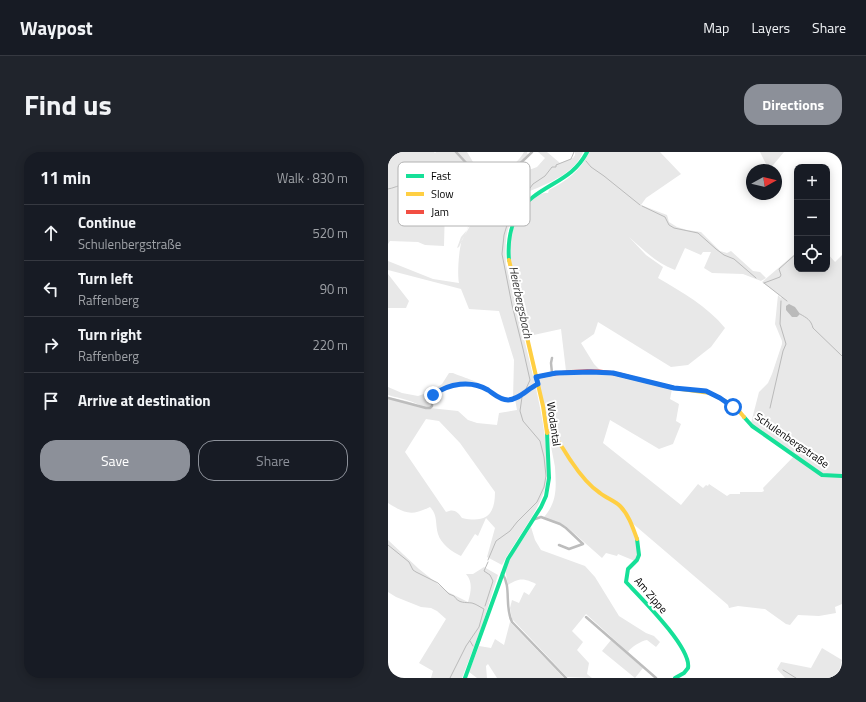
<!DOCTYPE html>
<meta charset="utf-8">
<style>
body{margin:0;font-family:"Titillium Web",sans-serif;background:#20242c;color:#f1f3f6}
.controls{position:absolute;right:12px;top:12px;display:grid;overflow:hidden;border-radius:8px;box-shadow:0 2px 10px #0003}
.controls button{width:36px;height:36px;display:grid;place-items:center;padding:0;border:0;border-bottom:1px solid #363941;background:#171b24;color:#f1f3f6;font:20px sans-serif}
.compass{position:absolute;left:358px;top:12px;width:36px;height:36px;border-radius:50%;background:#171b24;box-shadow:0 2px 10px #0003;rotate:82deg}
.stop{position:absolute;width:12px;height:12px;margin:-9px;border:3px solid #1a73e8;border-radius:50%;background:#fff}
.stop.end{background:#1a73e8;border-color:#fff;box-shadow:0 1px 4px #0008}
.list{margin:0;padding:0;list-style:none}
h2{display:flex;justify-content:space-between;align-items:center;height:52px;margin:0;padding:0 16px;font-size:17px}
h2 small{font-size:13px;font-weight:400;color:#9ea1a6}
.list li{display:grid;grid-template-columns:26px 1fr auto;gap:12px;align-items:center;box-sizing:border-box;height:56px;padding:0 16px;border-top:1px solid #363941}
.list b{display:block;font-size:15px;white-space:nowrap}
.list p{margin:0;font-size:13px;white-space:nowrap;color:#9ea1a6}
.list em{font-size:13px;font-style:normal;color:#9ea1a6}
.actions{display:flex;gap:8px;padding:12px 16px}
.actions a{flex:1;padding:9px 0;border:1px solid #8c9099;border-radius:16px;text-align:center;font-size:14px;color:#8c9099}
.actions .main{background:#8c9099;color:#fff}
.icon{flex:none;width:22px;height:22px;fill:none;stroke:currentColor;stroke-width:2;stroke-linecap:round;stroke-linejoin:round}
.map{position:relative;flex:none;width:454px;height:526px;overflow:hidden;border-radius:16px}
header{display:flex;align-items:center;gap:24px;box-sizing:border-box;height:56px;padding:0 20px;background:#171b24;border-bottom:1px solid #363941}
header strong{font-size:19px}
nav{display:flex;gap:22px;margin-inline-start:auto;font-size:14px}
.intro{display:flex;align-items:center;justify-content:space-between;box-sizing:border-box;height:96px;padding:0 24px}
h1{margin:0;font-size:28px}
.button{padding:10px 18px;border-radius:16px;background:#8c9099;color:#fff;font-size:14px;font-weight:700}
main{display:flex;gap:24px;padding:0 24px}
aside{flex:1;background:#171b24;border-radius:16px;box-shadow:0 2px 10px #0003}
.map>svg:first-child{display:block}
.green{fill:#e8e8e8;fill-rule:evenodd}
.water{fill:#bababa}
.lines{fill:none;stroke-linecap:round;stroke-linejoin:round}
.stream{stroke:#bababa;stroke-width:1}
.street{stroke:#bdbdbd;stroke-width:2.5}
.fast{stroke:#16e098;stroke-width:4}
.slow{stroke:#ffcf43;stroke-width:4}
.jam{stroke:#f24e42;stroke-width:4}
.route{stroke:#1a73e8;stroke-width:5}
.labels{text-anchor:middle;dominant-baseline:central;stroke-width:4;stroke-linejoin:round;paint-order:stroke}
.street-label{font-size:11px;fill:#000;stroke:#fff}
.water-label{font-size:12px;font-style:italic;fill:#3e3e3e;stroke:#fff}
.key{fill:#fff;stroke:#b2b2b2;stroke-width:1}
.key-label{font-size:11px;fill:#000}
</style>
<header>
<strong>Waypost</strong>
<nav><a>Map</a><a>Layers</a><a>Share</a></nav>
</header>
<div class="intro"><h1>Find us</h1><a class="button">Directions</a></div>
<main>
<aside>
<h2>11 min<small>Walk · 830 m</small></h2>
<ul class="list">
<li><svg class="icon" aria-label="ahead" viewBox="0 0 24 24"><path d="M12 20V5M6 11l6-6 6 6"/></svg><div><b>Continue</b><p>Schulenbergstraße</p></div><em>520 m</em></li>
<li><svg class="icon" aria-label="left" viewBox="0 0 24 24"><path d="M17 20v-9H6M10 6l-5 5 5 5"/></svg><div><b>Turn left</b><p>Raffenberg</p></div><em>90 m</em></li>
<li><svg class="icon" aria-label="right" viewBox="0 0 24 24"><path d="M7 20v-9h11M14 6l5 5-5 5"/></svg><div><b>Turn right</b><p>Raffenberg</p></div><em>220 m</em></li>
<li><svg class="icon" aria-label="arrive" viewBox="0 0 24 24"><path d="M6 21V4h12l-3 4 3 4H6"/></svg><div><b>Arrive at destination</b></div></li>
</ul>
<div class="actions"><a class="main">Save</a><a>Share</a></div>
</aside>
<div class="map">
<svg width="454" height="526" viewBox="0 0 454 526">
<rect width="100%" height="100%" fill="#fff"/>
<path class="green" d="M0,0H46L47,1L48,0H79C84,8 89,18 97,22C110,29 130,11 136,0H139L140,3L114,25L98,32C108,33 121,22 128,16L133,21L149,15L157,6L150,0H159L172,11L185,6L187,3V0H195C187,21 161,31 142,39V43C120,65 116,81 118,112L147,232L133,243L125,246L126,208L111,159L81,157L73,137L0,118V109L45,127L71,131C69,122 71,96 74,88C82,73 95,57 91,39L88,59L71,95L69,96L73,85L79,78L84,62L57,54L56,94L37,93L30,90L2,89L0,92Z
M201,0H272L293,22L258,46L253,53L279,63L281,70L289,75L299,78L313,80L332,99L339,101L343,99L365,119L372,120L378,126L373,129L355,122L324,121L316,116L323,100H315L313,103L297,96L287,118C268,111 256,98 241,85L258,103L275,115L270,126C294,140 319,154 337,176L323,195L300,213L283,215L210,170L206,182L193,191L206,212L213,219H178L173,177L141,184C131,145 107,89 137,54C143,48 151,40 160,41L161,38C178,29 193,19 201,0Z
M372,0H396L381,18Z
M409,100V117H439V101L447,110L454,103V452L447,455L448,461L431,464L410,463L402,473L398,472L377,457L350,454L341,456L340,453L243,370C248,383 254,395 247,409L230,402L229,404L218,401L214,406L179,375L156,365C170,349 168,334 167,315L150,227C170,223 205,218 224,221C244,225 264,232 284,237L282,247L291,252L288,269L293,272L285,292L271,297L222,268L215,291L293,353L310,332L315,336L318,333L320,334L321,332L339,344L342,342H352V340H374L376,339L375,336L408,302L369,277L363,271L371,240L380,231L384,222L394,192V189L387,172L390,143L393,146L394,145L374,130Z
M0,122L21,149L18,156H0Z
M61,221H65C73,225 92,229 96,236C75,227 64,231 45,243L42,256L70,259L80,268L89,271L109,273L111,261L129,258L127,247L136,243L146,235L148,236C154,265 166,317 154,345C144,369 126,390 114,413L99,405L107,376L98,366L90,384L87,382L73,404C64,400 53,392 50,382C47,372 50,363 42,355C23,364 18,362 0,351V245C13,248 24,249 36,256C25,248 13,247 0,243V235L14,241L30,244L42,240L54,232ZM38,267L51,269L72,291L107,340C107,364 97,371 74,366C70,360 66,356 58,360L17,300Z
M143,375L147,388L153,398L197,414L207,425L231,464L258,481L266,484L272,490L268,495L259,488C253,489 243,495 240,500L198,462L184,479L195,490L189,498L201,511L199,522L204,526L179,525L124,467L122,456L124,448L131,451L136,440L141,443L148,432C135,426 132,426 120,433L117,417L125,402Z
M0,388L31,417L60,440L80,450C83,440 85,430 78,422H85L96,415L110,423L94,474L74,526H43L45,519L31,511L58,467L49,459L43,456L33,455L8,445L0,440Z
M122,470L176,526H109L100,512L98,514L99,526H89L81,520L91,494L103,496L107,487L116,493Z
M223,488L255,516L247,526L214,499Z
M434,496L454,508L451,520V526H397L389,517L393,510L423,516Z"/>
<path class="water" d="M401,152L407,155L412,162L409,165H404L398,158V154Z"/>
<g class="lines">
<path class="stream" d="M198,9L203,15L216,24L252,53
M19,29L27,23
M0,37C8,36 35,24 41,18C41,18 44,13 45,13C59,9 80,25 90,35
M93,39L104,52L110,54L121,61
M254,54L277,65L281,73L286,76L310,81L328,97L336,103L346,107L368,126
M439,93L441,94
M376,131L392,125L393,123L391,117L409,101
M376,131L399,149
M412,162C419,166 423,168 425,176L454,204
M137,239L142,228L135,197L124,153L114,102L116,83L125,53L128,55L145,32L157,24L164,15H168V13L183,7L186,0
M382,256L395,199L398,192L392,172L393,149
M0,393L21,410L25,418L28,420L50,431L61,442L66,444C71,452 77,450 84,451C88,452 92,455 96,457L91,475L78,494L62,526
M100,408L108,389L122,379L129,370L149,350L156,335L158,324L156,305L152,289L135,269L132,259L134,245
M97,454L105,429L102,423L96,419L100,410
M82,489L85,494
M395,518L408,526"/>
<path class="street" d="M68,0L94,28L101,32C117,26 132,12 144,0
M164,206L163,211L164,221
M0,246L38,256H42L44,254V245L47,242C66,231 83,227 103,240C109,244 115,249 122,247C134,246 140,237 150,232
M147,367L153,365L172,372L178,376L195,392L181,397L171,393
M114,421C124,435 116,454 124,470L178,526
M198,465L268,526"/>
<path class="fast" d="M121,108C119,84 125,60 145,45C166,29 186,25 199,0
M356,265L364,274L434,323L454,324
M249,387L251,403L249,408L240,417L238,430C252,445 304,496 300,516L296,521L287,526
M77,526L120,407L153,355L158,344L161,326L159,281"/>
<path class="slow" d="M121,108L155,254L159,281
M241,225L286,236L322,241L339,250L351,259L356,265
M159,278C167,281 178,302 183,309C191,321 200,333 212,341C218,346 227,349 232,354C241,363 245,376 249,387"/>
<path class="jam" d="M148,225C176,219 213,216 241,225"/>
</g>
<g class="lines">
<path class="route" d="M45,243C61,231 83,228 100,238C106,242 112,248 120,248C132,247 139,237 150,232L148,225L168,221L203,220L225,221L286,236L318,239L332,246L345,255"/>
</g>
<g class="labels">
<g class="street-label">
<text transform="translate(166 272) rotate(82)">Wodantal</text>
<text transform="translate(404 288) rotate(35)">Schulenbergstraße</text>
<text transform="translate(263 443) rotate(49)">Am Zippe</text>
</g>
<g class="water-label">
<text transform="translate(133 150) rotate(78)">Heierbergsbach</text>
</g>
</g>
<rect x="10" y="10" width="132" height="64" rx="6" class="key"/>
<rect x="18" y="22" width="18" height="4" fill="#16e098"/>
<rect x="18" y="40" width="18" height="4" fill="#ffcf43"/>
<rect x="18" y="58" width="18" height="4" fill="#f24e42"/>
<g class="key-label">
<text x="43" y="28">Fast</text>
<text x="43" y="46">Slow</text>
<text x="43" y="64">Jam</text>
</g>
</svg>
<div class="controls">
<button>+</button>
<button>−</button>
<button><svg class="icon" aria-label="locate" viewBox="0 0 24 24"><circle cx="12" cy="12" r="6"/><path d="M12 2v4M12 18v4M2 12h4M18 12h4"/></svg></button>
</div>
<svg class="compass" viewBox="-18 -18 36 36"><path d="M0-13l5 13h-10z" fill="#e53935"/><path d="M0 13l5-13h-10z" fill="#9ea1a6"/></svg>
<div class="stop" style="left:345px;top:255px"></div>
<div class="stop end" style="left:45px;top:243px"></div>
</div>
</main>
